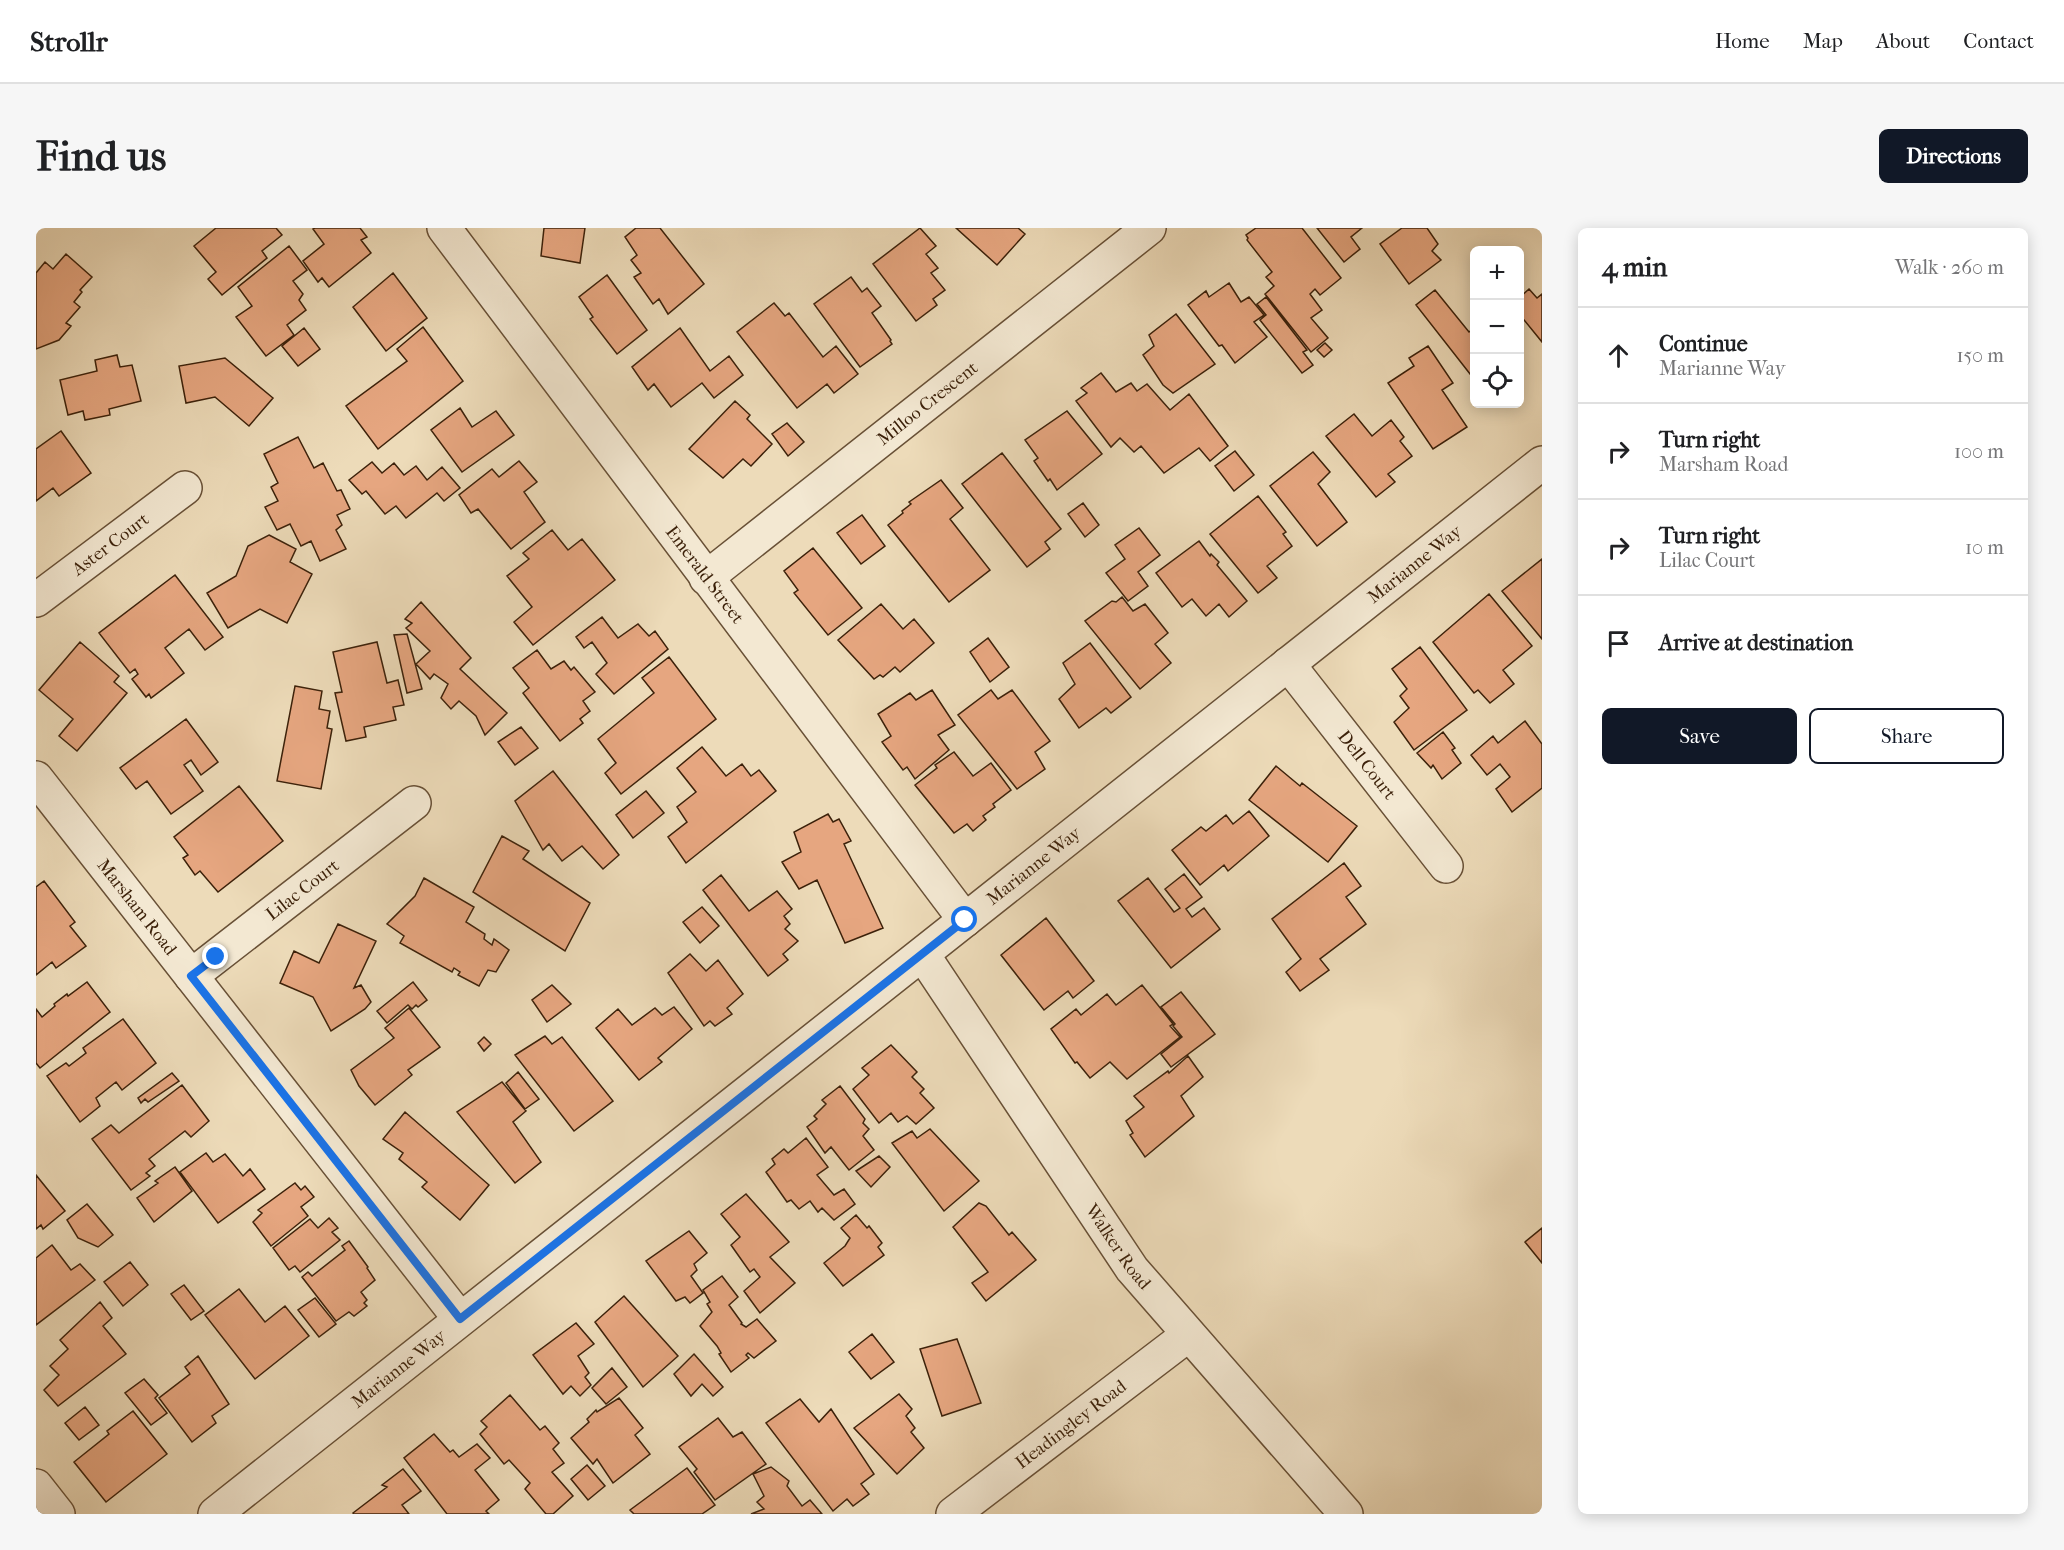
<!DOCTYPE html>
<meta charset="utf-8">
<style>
body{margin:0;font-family:"IM FELL French Canon",serif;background:#f6f6f6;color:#202124}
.controls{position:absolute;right:18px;top:18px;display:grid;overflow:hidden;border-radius:9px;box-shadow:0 3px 15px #0003}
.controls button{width:54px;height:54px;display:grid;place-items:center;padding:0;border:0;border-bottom:2px solid #e0e0e0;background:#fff;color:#202124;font:30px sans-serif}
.stop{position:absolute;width:18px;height:18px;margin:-14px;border:4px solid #1a73e8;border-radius:50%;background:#fff}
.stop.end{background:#1a73e8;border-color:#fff;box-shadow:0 2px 6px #0008}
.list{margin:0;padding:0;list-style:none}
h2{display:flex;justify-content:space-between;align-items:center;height:78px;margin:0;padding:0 24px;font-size:26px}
h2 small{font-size:20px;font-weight:400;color:#757577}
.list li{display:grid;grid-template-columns:39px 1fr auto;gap:18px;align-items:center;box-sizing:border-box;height:96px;padding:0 24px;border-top:2px solid #e0e0e0}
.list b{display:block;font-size:22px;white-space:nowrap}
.list p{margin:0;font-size:20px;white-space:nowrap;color:#757577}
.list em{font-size:20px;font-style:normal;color:#757577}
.actions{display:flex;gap:12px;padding:18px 24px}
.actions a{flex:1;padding:14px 0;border:2px solid #111827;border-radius:9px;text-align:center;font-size:21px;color:#111827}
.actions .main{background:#111827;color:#fff}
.icon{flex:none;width:33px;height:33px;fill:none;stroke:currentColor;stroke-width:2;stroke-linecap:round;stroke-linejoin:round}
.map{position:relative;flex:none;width:1506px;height:1286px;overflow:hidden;border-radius:9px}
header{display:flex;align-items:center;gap:36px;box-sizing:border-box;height:84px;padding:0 30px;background:#fff;border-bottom:2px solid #e0e0e0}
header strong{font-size:28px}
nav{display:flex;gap:33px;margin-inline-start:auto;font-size:21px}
.intro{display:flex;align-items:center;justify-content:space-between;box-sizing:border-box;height:144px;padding:0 36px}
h1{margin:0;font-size:42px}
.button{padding:15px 27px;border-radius:9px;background:#111827;color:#fff;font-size:21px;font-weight:700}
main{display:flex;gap:36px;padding:0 36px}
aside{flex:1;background:#fff;border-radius:9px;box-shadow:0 3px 15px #0003}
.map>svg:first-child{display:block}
.building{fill:#e6a680;stroke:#3c210a;stroke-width:1.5}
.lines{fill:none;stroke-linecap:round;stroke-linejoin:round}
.minor-casing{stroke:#685036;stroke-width:36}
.minor{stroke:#f3e8d2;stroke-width:33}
.route{stroke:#1a73e8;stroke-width:8}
.labels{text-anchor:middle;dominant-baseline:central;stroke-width:5;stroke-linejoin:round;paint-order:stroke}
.street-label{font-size:18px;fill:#3c210a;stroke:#f3e8d2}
</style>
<header>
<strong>Strollr</strong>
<nav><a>Home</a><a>Map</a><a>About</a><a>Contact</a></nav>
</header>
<div class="intro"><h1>Find us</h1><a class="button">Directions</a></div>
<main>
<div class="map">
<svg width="1506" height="1286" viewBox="0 0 1506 1286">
<rect width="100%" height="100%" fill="#eddbb9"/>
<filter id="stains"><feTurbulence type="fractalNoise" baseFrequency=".00333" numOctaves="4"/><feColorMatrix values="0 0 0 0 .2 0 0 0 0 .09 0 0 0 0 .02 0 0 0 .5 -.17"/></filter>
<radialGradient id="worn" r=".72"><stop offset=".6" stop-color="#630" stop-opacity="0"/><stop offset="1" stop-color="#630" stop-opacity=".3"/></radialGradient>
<path class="building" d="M180,0H240L246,7L226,23L231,30L186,67L172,51L180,44L158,18Z
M279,0H324L331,9L325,12L335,25L293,59L286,50L282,54L267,33L288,16L277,1Z
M508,0H549L544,35L505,28Z
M600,0H624L668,56L632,86L623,71L617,76L598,49L605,45L595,32L601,27L589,9Z
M884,0L900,18L890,26L902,40L895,45L909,62L897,71L901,77L880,93L837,36Z
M920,0H982L989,6L961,37Z
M1220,0H1266L1305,50L1284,67L1279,61L1274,66L1286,82L1275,90L1292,110L1275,124L1229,66L1238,58L1230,49L1236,44L1211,12L1212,10L1210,7Z
M1281,0H1326L1315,9L1324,21L1308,34Z
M1366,0H1391L1402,16L1396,23L1405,32L1373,56L1344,16Z
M253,18L271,42L257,53L267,66L263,72L270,82L251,97L258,107L230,128L200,89L216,78L202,59Z
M30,26L56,49L44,62L46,64L38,74L44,79L30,95L35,98L23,112L0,121V45L9,34L17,41Z
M357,45L391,90L350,123L317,79Z
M571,47L611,102L581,126L554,91L557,89L543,69Z
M815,49L826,64L831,60L845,78L836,85L855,112L854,113L856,116L824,139L778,76Z
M1193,55L1205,74L1213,69L1228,87L1218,94L1231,109L1199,135L1186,117L1183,118L1152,77L1170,63L1173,69Z
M1493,61L1501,70L1506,66V114L1484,87V69Z
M1399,62L1433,104L1438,100V151L1380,77Z
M1230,69L1271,122L1267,124L1277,137L1266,145L1224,92L1230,87L1221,76Z
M738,75L749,88L753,85L787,129L800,118L822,146L798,165L791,156L761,180L701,104Z
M1140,86L1179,136L1137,165L1127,157L1107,127L1118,118L1113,107Z
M387,99L427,153L342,221L310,178L371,133L361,121Z
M268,100L284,121L262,138L246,118Z
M644,100L674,143L693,128L707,147L678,170L666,155L635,179L618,156L612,162L596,139Z
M1289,115L1296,122L1288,129L1281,122Z
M1392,118L1417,155L1406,162L1431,199L1397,221L1352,155L1378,138L1373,130Z
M81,127L84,139L96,137L105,173L73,181L74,187L49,192L47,183L32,187L24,152L61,143L59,132Z
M189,130L237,170L213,198L179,169L150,175L143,138Z
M1065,145L1080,164L1095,155L1101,163L1111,156L1134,182L1153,166L1192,218L1174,233L1163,220L1128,245L1105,218L1098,224L1084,210L1075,219L1040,173L1051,165L1045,160Z
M699,173L714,187L711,191L736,216L715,238L707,231L687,250L653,221Z
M424,180L436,199L460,183L478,207L426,244L395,202Z
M1031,183L1066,226L1021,262L1014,251L1012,253L998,233L1002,230L989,212Z
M1318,186L1336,208L1355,192L1368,209L1364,213L1376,228L1352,246L1359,254L1340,269L1290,208Z
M751,195L768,214L752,228L736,206Z
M25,203L55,245L23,268L17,260L0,273V221Z
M262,209L278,240L287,235L301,263L305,262L314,281L301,287L306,297L300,302L310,321L284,333L275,313L265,318L254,296L241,302L229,279L242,273L235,259L242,255L228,226Z
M1199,223L1218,247L1198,263L1179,238Z
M1277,224L1294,244L1282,256L1311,294L1281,318L1234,258Z
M966,225L1025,301L1009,314L1014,321L991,339L926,256Z
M483,233L501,254L488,264L509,294L475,321L442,281L435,285L423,267L456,241L463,249Z
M336,234L346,245L358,235L368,247L380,238L391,252L406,239L424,260L408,273L401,265L370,290L360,278L349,286L330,263L326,266L313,252Z
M905,252L927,280L914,291L954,342L913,374L852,297L867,285L866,283L875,276L873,274Z
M1222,268L1250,304L1247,306L1256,318L1231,338L1241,350L1222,365L1174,306Z
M1047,275L1063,297L1049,309L1032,286Z
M826,287L849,318L825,336L801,305Z
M1103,300L1124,327L1102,344L1112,358L1092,373L1070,345L1089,331L1079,317Z
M516,302L532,322L546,311L579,352L497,417L478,394L496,379L471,348L493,331L487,325Z
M233,307L260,321L254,334L276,346L251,395L224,381L192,400L171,365L200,348L212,318Z
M1163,313L1174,328L1175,326L1183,334L1181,337L1211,373L1193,389L1183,376L1170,388L1156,371L1146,379L1120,345Z
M777,320L826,380L792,407L758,365L762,362L748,343Z
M1506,331V411L1466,363Z
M139,347L187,409L169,422L153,401L129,420L148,445L115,470L113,466L110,469L96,451L102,446L99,441L94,445L63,405Z
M1453,366L1496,418L1467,442L1478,456L1454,475L1442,462L1438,465L1397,414Z
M1086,369L1097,383L1109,376L1132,405L1119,416L1135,435L1104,461L1049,393L1076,373L1080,374Z
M385,374L435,430L424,441L471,485L449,507L440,488L423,473L415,481L405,470L412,456L398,446L394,451L380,436L394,423L370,400L376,395L369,391Z
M845,376L867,401L878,391L898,415L864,444L859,439L847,449L844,447L838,451L802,412Z
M566,389L582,410L602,396L613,408L619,403L632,421L578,466L560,446L571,435L556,414L548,420L540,409Z
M371,406L386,461L371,465L358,407Z
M952,410L973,439L954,454L934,424Z
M44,414L83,448L78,454L91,465L41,523L23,508L37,491L3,462Z
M341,414L351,455L362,452L368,477L357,479L360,492L328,499L330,509L310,513L299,465L306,464L297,424Z
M1054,415L1095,469L1075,485L1070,480L1043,500L1023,471L1039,456L1027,435Z
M1384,419L1431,482L1378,522L1358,494L1373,480L1364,468L1371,461L1356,441Z
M501,422L515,441L528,433L535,442L538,439L559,464L547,473L554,483L544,491L547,495L524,513L487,465L493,460L477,440Z
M633,429L680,491L585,566L569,545L580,535L562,511L618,465L606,450Z
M259,458L286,463L283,481L294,483L291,500L296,501L285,561L241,553Z
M896,462L919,497L902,507L913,522L879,551L871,539L867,542L846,514L855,508L842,486L874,465L880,472Z
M955,462L962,471L976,462L1014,513L999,524L1009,541L981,561L922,487Z
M150,491L182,534L165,547L155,532L148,537L167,563L135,586L111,553L100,561L84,540Z
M1489,493L1506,516V560L1476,584L1460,561L1474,549L1464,536L1451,547L1435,527L1457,508L1462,515Z
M485,499L502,520L479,537L462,514Z
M1407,504L1419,520L1416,522L1425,535L1406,551L1397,537L1395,540L1381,525Z
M666,519L690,548L706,536L715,548L723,542L740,563L650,635L632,609L651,594L641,579L660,564L641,540Z
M918,524L937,548L955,535L975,562L957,576L959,579L947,588L950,592L937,603L931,596L918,605L879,557L901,540L899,537Z
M1240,538L1264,558L1266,555L1321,598L1292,634L1213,572Z
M517,543L583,627L567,641L546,618L526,633L513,616L507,622L479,573Z
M203,558L247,613L182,664L164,643L159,647L147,630L152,627L138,609Z
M610,563L628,585L597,610L580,587Z
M1213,583L1233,608L1192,643L1188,637L1164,657L1136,622L1165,599L1170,603L1190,587L1197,596Z
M792,586L797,594L803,591L815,613L808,616L847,700L809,715L781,652L763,661L746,634L765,624L758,604Z
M466,608L493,623L487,631L554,675L529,723L437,664Z
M1308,635L1325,658L1310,669L1330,696L1284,731L1293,742L1264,763L1250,744L1265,731L1236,691Z
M1148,646L1166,669L1150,681L1156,689L1168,680L1184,701L1135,740L1082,673L1112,650L1138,684L1144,680L1129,661Z
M685,647L713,683L741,663L756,681L748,688L754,696L749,701L762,713L747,726L752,732L732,748L667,662Z
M388,650L438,679L430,694L449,706L448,711L456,717L458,711L473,722L460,744L452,742L443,758L422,747L424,744L418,740L416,744L364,715L368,708L351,696L379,668Z
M8,653L39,694L34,698L50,718L20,740L16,734L0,747V659Z
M666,679L683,698L664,715L647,694Z
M1010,690L1058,753L1037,770L1032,763L1008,782L965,727Z
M302,696L340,713L318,760L325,757L335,774L329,781L295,803L277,769L244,755L258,723L283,735Z
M654,726L670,743L682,732L707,766L691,780L696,786L679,798L674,793L668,798L632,745Z
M51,754L74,784L4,840L0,835V781L6,789L19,778L18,776L31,766L32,768Z
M377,754L391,772L382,779L380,777L376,781L372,777L351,795L341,783Z
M516,757L535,776L511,794L496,772Z
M1106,757L1137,796L1134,798L1144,809L1091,851L1074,834L1054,850L1041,834L1039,835L1015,801L1040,781L1045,787L1071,766L1080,777Z
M1145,764L1179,806L1135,839L1125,826L1146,809L1137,798L1139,796L1125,779Z
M638,779L656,801L622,830L626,834L603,852L560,800L582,781L596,797L619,780L626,787Z
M373,780L404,819L372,842L376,847L339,877L323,858L315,842L358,810L349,800Z
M87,791L120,835L86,862L80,854L60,870L64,878L44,894L11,848L30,835L33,838L50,825L47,820Z
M509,808L516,816L526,809L577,873L538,903L479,827Z
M448,809L455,816L448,823L442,815Z
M855,817L881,844L876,849L888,861L884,865L898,880L880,896L871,888L862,894L855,885L843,895L817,861L833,847L826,840Z
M1152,828L1167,849L1145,868L1158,888L1109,929L1094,907L1097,905L1090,893L1108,879L1098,868L1132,843L1133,845Z
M482,844L503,871L489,881L470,855Z
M136,845L143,853L112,874L109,871L105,875L102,870Z
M466,854L490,883L477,894L505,934L479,955L421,884Z
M146,857L173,893L155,909L149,903L113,931L119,938L110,945L114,948L95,962L56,911L75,897L83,905Z
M804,858L829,891L827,895L833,901L827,908L838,922L813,942L795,919L789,925L771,899L781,891L778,888L790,876L786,872Z
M369,884L453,957L424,992L386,959L391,954L363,931L367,925L347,911Z
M894,901L943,953L908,983L856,915L876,903L881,910Z
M770,910L792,939L781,947L798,967L808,961L819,976L798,992L786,980L782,984L774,973L763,981L755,972L751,974L730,944L739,936L736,931L748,921L752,925Z
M170,925L177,934L189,926L207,948L214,941L229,961L182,995L144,944Z
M843,928L854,939L835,959L820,943Z
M139,939L156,963L118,994L101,970L122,955L119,953Z
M0,947L29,983L7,1001L5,997L0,1001Z
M259,955L265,962L269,958L278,969L265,979L272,988L235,1018L217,994L226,985L222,982Z
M710,966L753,1014L734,1029L759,1055L724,1085L708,1063L724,1049L718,1041L714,1044L695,1017L704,1009L685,986Z
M943,975L950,978L973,1007L976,1004L1000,1032L950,1073L936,1055L952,1044L917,999Z
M51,976L77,1007L62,1019L42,1010L31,992Z
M820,987L831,1000L833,998L846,1015L842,1019L848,1027L807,1058L788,1035L809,1018L814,1010L805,1000Z
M293,990L302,1000L296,1004L304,1012L264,1044L259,1038L253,1042L237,1020L274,991L282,1000Z
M1506,1000V1035L1489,1014Z
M653,1003L671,1025L658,1036L661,1042L655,1048L667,1065L654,1075L649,1069L640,1073L610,1033Z
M313,1013L332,1039L331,1040L339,1052L325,1064L331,1072L328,1075L331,1078L318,1088L313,1084L300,1093L266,1049L272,1044L276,1048L309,1022L306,1018Z
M16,1017L35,1042L44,1036L59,1052L0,1097V1030Z
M94,1034L112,1057L87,1078L68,1054Z
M686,1048L702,1069L693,1077L706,1095L705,1096L710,1099L721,1091L740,1113L718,1130L712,1125L710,1127L713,1130L695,1144L683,1126L685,1125L681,1118L664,1098L676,1084L671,1076L674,1074L667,1062Z
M148,1057L168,1083L155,1092L135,1066Z
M203,1061L229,1094L249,1078L273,1108L219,1151L169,1087Z
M588,1068L642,1128L607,1159L559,1094Z
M279,1070L300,1096L283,1109L262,1082Z
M64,1074L76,1090L67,1098L90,1126L22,1178L8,1162L23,1147L14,1138L32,1121L24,1112Z
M540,1095L558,1116L542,1128L553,1145L549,1149L555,1157L544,1168L535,1158L527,1166L497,1127Z
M836,1106L858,1134L835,1151L813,1124Z
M921,1111L945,1175L906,1188L884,1121Z
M658,1126L687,1159L677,1168L666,1156L655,1168L638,1146Z
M162,1128L193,1176L176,1188L180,1195L156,1214L123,1170L154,1146L149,1139Z
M576,1140L591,1159L570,1176L556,1160Z
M108,1151L122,1167L119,1170L131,1185L115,1197L89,1165Z
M863,1166L876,1181L870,1188L879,1200L875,1204L888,1220L861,1246L818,1200Z
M474,1167L504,1202L509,1198L523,1215L517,1221L528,1235L516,1244L537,1268L517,1286H510L489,1261L494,1255L473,1232L468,1236L444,1206L451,1199L445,1193Z
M583,1170L607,1200L599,1207L614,1226L577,1255L561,1231L557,1236L535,1210L553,1194L551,1191L560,1182L561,1184Z
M764,1171L783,1194L795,1181L838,1246L825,1256L833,1266L817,1278L811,1271L797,1283L730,1195Z
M49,1179L63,1197L43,1212L29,1195Z
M97,1183L131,1226L70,1274L38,1234L73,1206L71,1203Z
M682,1190L697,1209L706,1204L730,1236L679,1272L658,1244L661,1241L643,1219Z
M398,1206L414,1224L417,1222L423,1229L441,1216L454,1230L439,1242L463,1272L450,1283L453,1286H411L368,1230Z
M551,1237L569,1258L552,1272L535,1251Z
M735,1239L753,1253L751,1258L766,1278L774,1272L786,1286H715L728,1281L721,1274L728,1268L717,1246Z
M651,1240L679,1277L666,1286H598L594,1282Z
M367,1241L385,1263L366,1277L373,1286H318L317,1285L351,1259L346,1257Z"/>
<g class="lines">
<defs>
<g id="minor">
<path id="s1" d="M408,0L929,692"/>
<path id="s2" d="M670,350L1113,0"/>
<path id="s3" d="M0,372L149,260"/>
<path id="s4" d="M1252,436L1410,638"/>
<path id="s5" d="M0,550L424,1091"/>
<path id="s6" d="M887,727L1096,1041L1310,1286"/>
<path id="s7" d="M155,748L378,575"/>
<path d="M0,1258L22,1286"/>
<path id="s8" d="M179,1286L1506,235"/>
<path id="s9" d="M917,1286L1152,1107"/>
</g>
</defs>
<use href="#minor" class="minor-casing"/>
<use href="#minor" class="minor"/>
</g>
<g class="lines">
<path class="route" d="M180,729L155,748L424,1091L929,692"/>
</g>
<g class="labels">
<g class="street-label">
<text stroke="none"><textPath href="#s2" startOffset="282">Milloo Crescent</textPath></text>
<text stroke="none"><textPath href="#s3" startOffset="93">Aster Court</textPath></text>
<text stroke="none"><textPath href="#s8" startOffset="1530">Marianne Way</textPath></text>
<text stroke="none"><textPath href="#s1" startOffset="434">Emerald Street</textPath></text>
<text stroke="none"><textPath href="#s4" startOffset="128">Dell Court</textPath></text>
<text stroke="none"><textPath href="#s8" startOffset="1044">Marianne Way</textPath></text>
<text stroke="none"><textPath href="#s7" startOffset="141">Lilac Court</textPath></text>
<text stroke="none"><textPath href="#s5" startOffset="164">Marsham Road</textPath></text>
<text stroke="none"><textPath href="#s6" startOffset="351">Walker Road</textPath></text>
<text stroke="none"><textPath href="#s8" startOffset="234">Marianne Way</textPath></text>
<text stroke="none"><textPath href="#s9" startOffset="148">Headingley Road</textPath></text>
</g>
</g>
<rect width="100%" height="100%" filter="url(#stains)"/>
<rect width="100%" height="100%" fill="url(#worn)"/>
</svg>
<div class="controls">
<button>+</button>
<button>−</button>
<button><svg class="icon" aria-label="locate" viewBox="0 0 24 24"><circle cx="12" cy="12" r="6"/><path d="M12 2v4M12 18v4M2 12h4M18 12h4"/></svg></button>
</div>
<div class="stop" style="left:929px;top:692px"></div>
<div class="stop end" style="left:180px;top:729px"></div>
</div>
<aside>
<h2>4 min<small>Walk · 260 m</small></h2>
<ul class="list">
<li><svg class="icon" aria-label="ahead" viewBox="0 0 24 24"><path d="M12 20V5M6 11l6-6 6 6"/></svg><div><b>Continue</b><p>Marianne Way</p></div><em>150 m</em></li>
<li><svg class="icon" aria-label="right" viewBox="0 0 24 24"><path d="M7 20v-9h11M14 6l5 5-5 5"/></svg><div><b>Turn right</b><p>Marsham Road</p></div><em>100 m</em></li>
<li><svg class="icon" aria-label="right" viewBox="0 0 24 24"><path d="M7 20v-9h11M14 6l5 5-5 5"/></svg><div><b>Turn right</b><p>Lilac Court</p></div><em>10 m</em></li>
<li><svg class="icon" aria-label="arrive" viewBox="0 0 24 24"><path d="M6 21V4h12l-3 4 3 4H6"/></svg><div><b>Arrive at destination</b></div></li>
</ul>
<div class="actions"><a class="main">Save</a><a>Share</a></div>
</aside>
</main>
